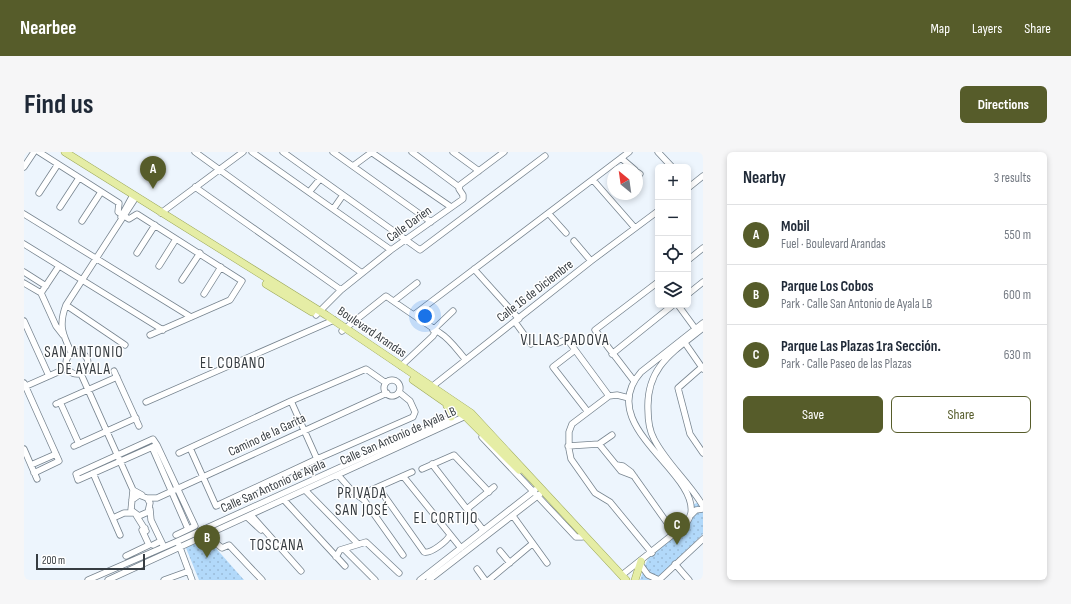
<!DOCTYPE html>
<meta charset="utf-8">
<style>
body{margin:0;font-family:"Sofia Sans Condensed",sans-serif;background:#f6f6f7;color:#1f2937}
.controls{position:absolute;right:12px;top:12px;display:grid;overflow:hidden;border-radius:6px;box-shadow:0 2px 6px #0003}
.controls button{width:36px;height:36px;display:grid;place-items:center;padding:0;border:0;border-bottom:1px solid #e0e1e3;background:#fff;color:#1f2937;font:20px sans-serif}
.compass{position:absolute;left:583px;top:12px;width:36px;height:36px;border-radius:50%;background:#fff;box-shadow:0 2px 6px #0003;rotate:331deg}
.scale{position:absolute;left:12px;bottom:10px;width:109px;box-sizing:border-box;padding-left:4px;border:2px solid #373d42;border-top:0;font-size:11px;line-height:14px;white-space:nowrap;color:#373d42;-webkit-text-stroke:3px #fff;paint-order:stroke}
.you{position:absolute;left:401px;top:164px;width:14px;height:14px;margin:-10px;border:3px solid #fff;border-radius:50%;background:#1a73e8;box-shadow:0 0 0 6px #1a73e833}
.badge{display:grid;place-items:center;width:26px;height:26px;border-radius:50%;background:#565c2a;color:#fff;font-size:13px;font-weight:700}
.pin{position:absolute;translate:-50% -33px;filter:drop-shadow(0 1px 2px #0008)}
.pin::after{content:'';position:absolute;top:21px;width:14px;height:12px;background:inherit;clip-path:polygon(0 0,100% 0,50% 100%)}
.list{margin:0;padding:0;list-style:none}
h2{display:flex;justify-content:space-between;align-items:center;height:52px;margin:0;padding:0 16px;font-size:17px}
h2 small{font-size:13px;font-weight:400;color:#747a83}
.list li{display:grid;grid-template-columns:26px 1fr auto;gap:12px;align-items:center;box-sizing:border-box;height:60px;padding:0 16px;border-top:1px solid #e0e1e3}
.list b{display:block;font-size:15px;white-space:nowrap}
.list p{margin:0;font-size:13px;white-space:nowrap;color:#747a83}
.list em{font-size:13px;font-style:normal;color:#747a83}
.actions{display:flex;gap:8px;padding:12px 16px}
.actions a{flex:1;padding:9px 0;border:1px solid #565c2a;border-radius:6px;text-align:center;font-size:14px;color:#565c2a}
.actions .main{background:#565c2a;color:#fff}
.icon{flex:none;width:22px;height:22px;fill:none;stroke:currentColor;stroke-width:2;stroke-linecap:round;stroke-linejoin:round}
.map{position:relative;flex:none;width:679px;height:428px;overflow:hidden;border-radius:6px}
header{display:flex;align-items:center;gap:24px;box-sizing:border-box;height:56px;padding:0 20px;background:#565c2a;color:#fff}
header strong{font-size:19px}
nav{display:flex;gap:22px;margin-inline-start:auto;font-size:14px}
.intro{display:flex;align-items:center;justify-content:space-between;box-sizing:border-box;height:96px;padding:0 24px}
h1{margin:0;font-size:28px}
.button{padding:10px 18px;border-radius:6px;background:#565c2a;color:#fff;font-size:14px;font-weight:700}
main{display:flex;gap:24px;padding:0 24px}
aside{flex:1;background:#fff;border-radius:6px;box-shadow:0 2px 6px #0003}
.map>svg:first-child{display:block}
.park{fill:url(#park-dots)}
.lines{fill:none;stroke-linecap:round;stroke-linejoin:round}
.minor-casing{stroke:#77848f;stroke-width:7}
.major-casing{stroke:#9ca85b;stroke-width:8}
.minor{stroke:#fff;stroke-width:5.5}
.major{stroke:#e5eda5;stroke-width:7}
.labels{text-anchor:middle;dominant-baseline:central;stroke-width:3;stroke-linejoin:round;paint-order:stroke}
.street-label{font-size:13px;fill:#373d42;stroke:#fff}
.quarter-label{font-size:15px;letter-spacing:1px;fill:#373d42;stroke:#fff}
</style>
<header>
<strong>Nearbee</strong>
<nav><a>Map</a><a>Layers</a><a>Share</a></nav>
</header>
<div class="intro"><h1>Find us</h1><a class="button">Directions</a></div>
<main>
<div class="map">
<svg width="679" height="428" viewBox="0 0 679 428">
<defs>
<pattern id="park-dots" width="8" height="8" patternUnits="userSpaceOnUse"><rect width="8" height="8" fill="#b2d9fa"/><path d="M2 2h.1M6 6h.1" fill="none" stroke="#9abbd8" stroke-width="1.8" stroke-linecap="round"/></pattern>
</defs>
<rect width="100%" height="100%" fill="#edf5fd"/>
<path class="park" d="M675,350L679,357V382L631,428H616C619,421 621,411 625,405C641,385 670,384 668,353Z
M182,385L220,428H175L162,396Z"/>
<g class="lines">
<defs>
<path id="minor" d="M15,0L95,51L94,60L105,67L113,62L218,129L206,148L126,183
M171,0L338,121
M228,0L367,98
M259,0L396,98L521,4
M309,0L407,70
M347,0L427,55
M388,0L435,35
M429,0L455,19
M634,0L648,15
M597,6L611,18
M329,14L348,0
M0,15L10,0
M613,20L616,22
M569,28L611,76
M171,35L317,138
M664,36L679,24
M286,39L296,27
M15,41L34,12
M36,55L55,26
M310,56L319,43
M137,61L219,0
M0,62L167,165
M525,62L542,81
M97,65L109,43
M58,69L77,40
M550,89L567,109
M0,92L139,178
M113,101L131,73
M664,108L679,96
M135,114L152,87
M450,117L495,167
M0,120L22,134
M158,128L176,101
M0,131L17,141
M17,141L32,174L39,183
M17,141L35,114
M180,142L197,115
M664,142L679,130
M370,149L393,131
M42,153L101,193
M654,153L673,179
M391,162L605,0
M292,163L317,138L367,98L439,47V43L435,37L436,33L480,0
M0,169L25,224
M491,170L507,192
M679,176C649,200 622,215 624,258C624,268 625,278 630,287C643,312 665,330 679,354
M409,178L429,159
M318,179L362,144C380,157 399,169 416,181C426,187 434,199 442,208
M534,191L543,187L585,244
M661,191L679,217
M551,198L529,215L564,260
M42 211a11 11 0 1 1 22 0a11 11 0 1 1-22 0Z
M48,202C39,183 34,174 42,153L112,45
M588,202L649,153
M377,214L409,184L412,179
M678,215L654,236L666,282L679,301
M90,219L115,274
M57,222L109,338L118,343
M360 236a8 8 0 1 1 16 0a8 8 0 1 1-16 0Z
M610,229L571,178L634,130
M0,231L35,309L10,321
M0,235L43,216
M405,237L567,109L634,59
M605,246L593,243L585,244L548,272L545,280V297L547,307L571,341L586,350L628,401
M267,249L293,307
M36,250L55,292
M122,250L310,168
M32,252L93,225
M458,285L552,385H558
M575,292L588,283
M133,293L54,328L52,322L129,287L133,293L171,374L152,383
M50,294L112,266
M544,294L575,292L597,319L610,324
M128,295L164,377
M166,296L192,354L293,307L389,265L391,260L386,249L375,240
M0,297L13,327
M155,301L267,249L342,217L362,231
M408,312L459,378
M7,313L32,302
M593,313L599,314L607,320L651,382
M398,317L430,303L465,340
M69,321L96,383
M314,323L330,341L340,348L379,403
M379,324L437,396
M354,335L400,400C407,402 423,389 426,383
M281,338L334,392
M345,339L388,320
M123,346H133L363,241
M108,348L115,343L123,346L126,351L124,360L115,364L107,358L109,338
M260,348L321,414
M126,357L127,368L140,395
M443,357L470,335
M112,363L122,379
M227,363L277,419
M667,363L672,358L679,357
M489,364L523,411
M223,365L237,378
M89,366L100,361H109
M183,384L198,396L205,393L238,428
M129,393L137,389
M155,393L168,428
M320,397L351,428
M476,399L486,411
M102,404L125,393L118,378L121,376
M312,405L316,398L342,390L375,421
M616,412L624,423L635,428
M651,412L665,428
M453,417L461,428
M598,423L662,372C664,369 666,365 667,361C673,319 570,273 617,220L679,171
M64,428L154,389L427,265L437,258
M84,428L444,263
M140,428L165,419
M396,428L511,338
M405,428L516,342
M465,428L508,392
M635,428L679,387"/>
<path id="major" d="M41,0L302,163L447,261L602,428
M242,132L288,160
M389,228L442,265L495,318
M423,254L427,258V265
M611,428L617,409"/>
</defs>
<use href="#minor" class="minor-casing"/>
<use href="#major" class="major-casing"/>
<use href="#minor" class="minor"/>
<use href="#major" class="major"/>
</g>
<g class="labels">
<g class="street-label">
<text transform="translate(385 72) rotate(-36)">Calle Darien</text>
<text transform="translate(511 139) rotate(-38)">Calle 16 de Diciembre</text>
<text transform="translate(348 180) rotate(34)">Boulevard Arandas</text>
<text transform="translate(243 283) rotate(-25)">Camino de la Garita</text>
<text transform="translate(374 284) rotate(-24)">Calle San Antonio de Ayala LB</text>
<text transform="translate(249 334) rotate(-24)">Calle San Antonio de Ayala</text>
</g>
<g class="quarter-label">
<text x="541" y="188">VILLAS PADOVA</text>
<text x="60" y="200">SAN ANTONIO<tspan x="60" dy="17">DE AYALA</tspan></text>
<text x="209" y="211">EL COBANO</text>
<text x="338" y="341">PRIVADA<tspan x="338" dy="17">SAN JOSÉ</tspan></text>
<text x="422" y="366">EL CORTIJO</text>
<text x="253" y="393">TOSCANA</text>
</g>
</g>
</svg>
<div class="controls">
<button>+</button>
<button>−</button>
<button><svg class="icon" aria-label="locate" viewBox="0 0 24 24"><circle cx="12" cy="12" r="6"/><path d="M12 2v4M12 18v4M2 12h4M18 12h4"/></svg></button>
<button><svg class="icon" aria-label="layers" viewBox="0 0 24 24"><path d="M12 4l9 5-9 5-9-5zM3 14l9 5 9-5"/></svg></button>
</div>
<svg class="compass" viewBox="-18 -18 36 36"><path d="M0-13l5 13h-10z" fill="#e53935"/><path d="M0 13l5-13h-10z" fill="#747a83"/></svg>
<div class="scale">200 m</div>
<div class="you"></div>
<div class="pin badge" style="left:129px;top:37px">A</div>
<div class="pin badge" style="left:183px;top:406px">B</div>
<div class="pin badge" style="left:653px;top:393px">C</div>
</div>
<aside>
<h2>Nearby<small>3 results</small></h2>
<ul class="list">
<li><span class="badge">A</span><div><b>Mobil</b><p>Fuel · Boulevard Arandas</p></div><em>550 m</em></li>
<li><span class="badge">B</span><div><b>Parque Los Cobos</b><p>Park · Calle San Antonio de Ayala LB</p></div><em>600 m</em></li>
<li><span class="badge">C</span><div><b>Parque Las Plazas 1ra Sección.</b><p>Park · Calle Paseo de las Plazas</p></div><em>630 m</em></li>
</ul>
<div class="actions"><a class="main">Save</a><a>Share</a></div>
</aside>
</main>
